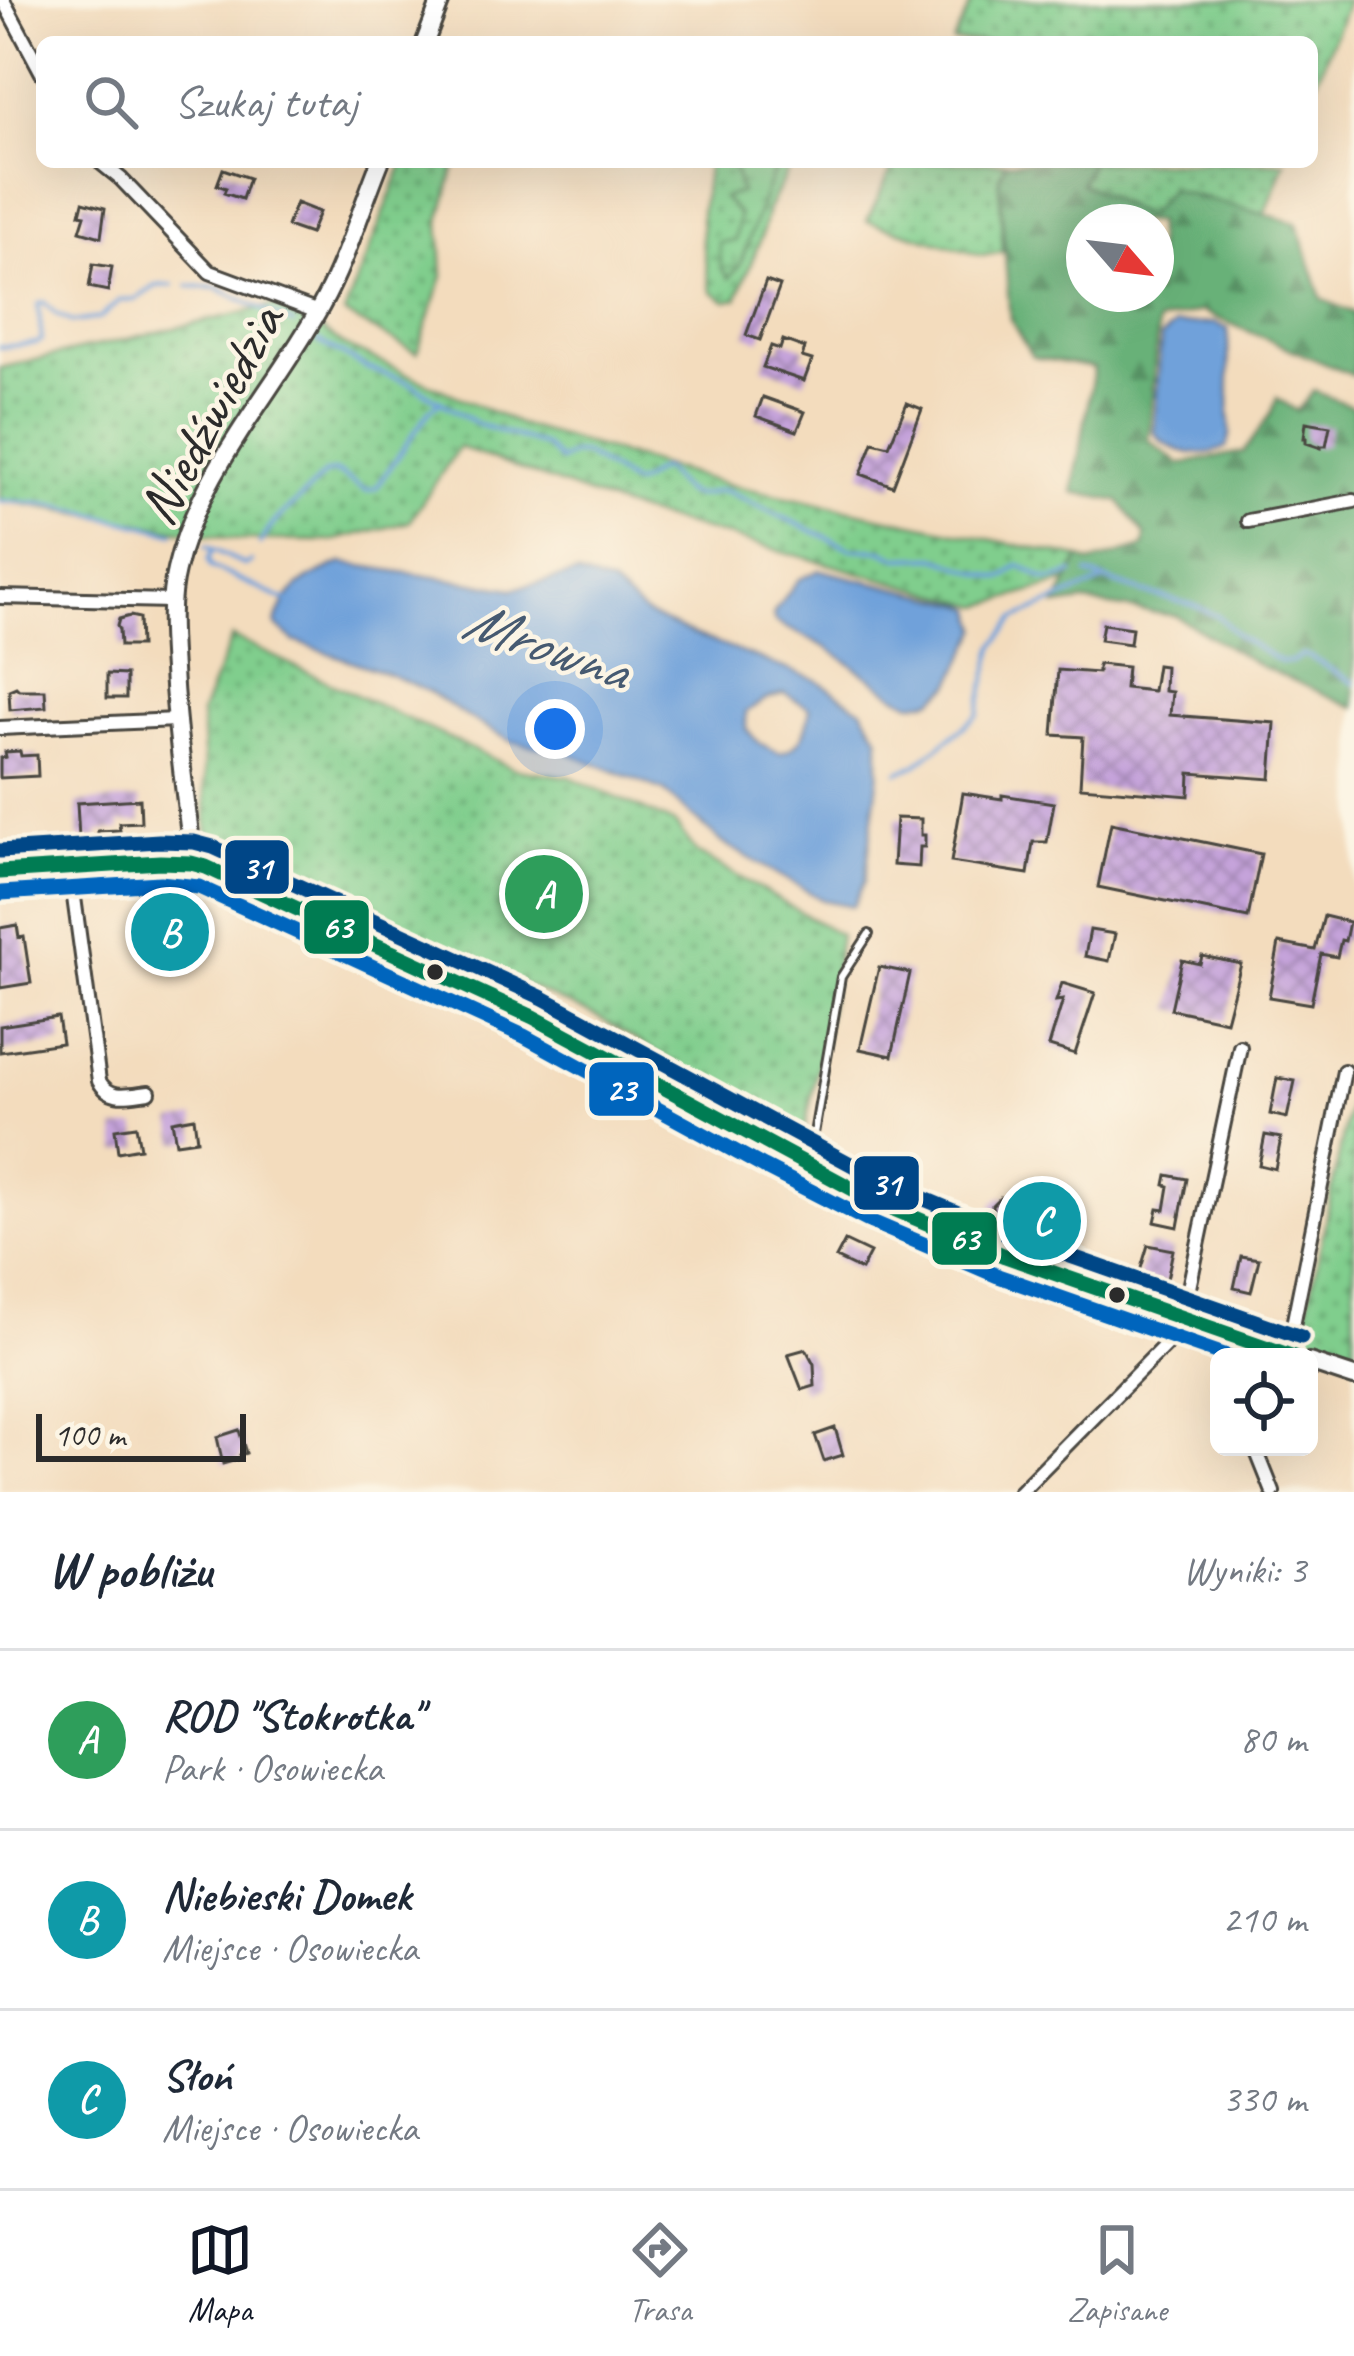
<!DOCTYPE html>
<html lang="pl">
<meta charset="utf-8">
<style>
body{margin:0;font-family:Caveat,sans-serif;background:#f6f6f7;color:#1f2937}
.controls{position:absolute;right:36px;bottom:36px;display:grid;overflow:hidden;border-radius:18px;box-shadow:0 12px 48px #0002}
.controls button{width:108px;height:108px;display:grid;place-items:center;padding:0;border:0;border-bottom:3px solid #e0e1e3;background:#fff;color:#1f2937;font:60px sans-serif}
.compass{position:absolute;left:1066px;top:204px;width:108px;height:108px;border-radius:50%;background:#fff;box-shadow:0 12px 48px #0002;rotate:118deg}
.scale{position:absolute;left:36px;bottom:30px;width:210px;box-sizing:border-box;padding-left:12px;border:6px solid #2b2b2b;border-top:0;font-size:33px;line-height:42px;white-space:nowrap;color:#2b2b2b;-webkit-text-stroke:9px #fcf5e5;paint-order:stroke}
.you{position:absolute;left:555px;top:729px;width:42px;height:42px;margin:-30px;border:9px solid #fff;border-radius:50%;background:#1a73e8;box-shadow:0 0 0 18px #1a73e833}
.badge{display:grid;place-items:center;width:78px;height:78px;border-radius:50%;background:#111827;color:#fff;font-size:39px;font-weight:700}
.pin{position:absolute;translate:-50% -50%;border:6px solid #fff;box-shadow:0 3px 12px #0006}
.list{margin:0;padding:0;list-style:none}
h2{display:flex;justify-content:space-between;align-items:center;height:156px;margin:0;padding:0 48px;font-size:51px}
h2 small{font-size:39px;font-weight:400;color:#747a83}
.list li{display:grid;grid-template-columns:78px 1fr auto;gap:36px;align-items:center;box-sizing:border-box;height:180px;padding:0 48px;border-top:3px solid #e0e1e3}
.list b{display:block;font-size:45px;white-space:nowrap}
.list p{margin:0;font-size:39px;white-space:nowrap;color:#747a83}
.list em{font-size:39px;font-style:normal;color:#747a83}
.icon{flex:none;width:66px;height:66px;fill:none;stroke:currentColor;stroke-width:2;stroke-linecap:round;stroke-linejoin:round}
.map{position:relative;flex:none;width:1354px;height:1492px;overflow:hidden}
.search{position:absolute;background:#fff;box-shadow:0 12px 48px #0002;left:36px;right:36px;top:36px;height:132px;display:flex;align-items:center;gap:30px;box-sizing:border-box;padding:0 42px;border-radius:18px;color:#747a83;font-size:45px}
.sheet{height:696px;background:#fff}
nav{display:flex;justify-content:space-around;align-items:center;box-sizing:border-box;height:168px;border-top:3px solid #e0e1e3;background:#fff;font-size:33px;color:#747a83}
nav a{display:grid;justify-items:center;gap:6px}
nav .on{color:#111827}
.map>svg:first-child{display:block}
.green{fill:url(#green-dots);stroke:#567c5c;stroke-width:3}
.forest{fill:url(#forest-firs);stroke:#4a6e52;stroke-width:3;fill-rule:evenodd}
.wetland{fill:url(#wetland-marsh);stroke:#567c5c;stroke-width:3}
.water{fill:#6fa1da;stroke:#4d6682;stroke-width:3;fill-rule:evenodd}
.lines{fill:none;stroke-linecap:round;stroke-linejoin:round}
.stream{stroke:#6fa1da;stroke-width:4.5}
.building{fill:url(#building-cross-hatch)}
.lane-casing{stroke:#494641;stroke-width:12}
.street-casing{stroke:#494641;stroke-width:18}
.secondary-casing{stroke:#494641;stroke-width:22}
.lane{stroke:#fff;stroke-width:6}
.street{stroke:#fff;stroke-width:12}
.secondary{stroke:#fff;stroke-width:16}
.bus-1-casing{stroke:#fcf5e5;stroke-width:24}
.bus-2-casing{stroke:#fcf5e5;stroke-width:24}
.bus-3-casing{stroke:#fcf5e5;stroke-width:24}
.bus-1{stroke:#007c52;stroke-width:15}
.bus-2{stroke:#0065bd;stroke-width:15}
.bus-3{stroke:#004687;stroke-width:15}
.bus-dot{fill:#2b2b2b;stroke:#fcf5e5;stroke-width:4.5}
.labels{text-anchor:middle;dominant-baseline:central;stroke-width:9;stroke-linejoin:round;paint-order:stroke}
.street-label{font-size:57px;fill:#2b2b2b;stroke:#fcf5e5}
.water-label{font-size:60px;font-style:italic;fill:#465a71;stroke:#fcf5e5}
.line-badge{stroke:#fcf5e5;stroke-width:4.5}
.badge-label{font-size:33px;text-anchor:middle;font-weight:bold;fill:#fff}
</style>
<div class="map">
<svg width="1354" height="1492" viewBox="0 0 1354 1492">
<defs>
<pattern id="green-dots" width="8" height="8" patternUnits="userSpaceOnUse" patternTransform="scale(3)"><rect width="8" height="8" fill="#80ce8d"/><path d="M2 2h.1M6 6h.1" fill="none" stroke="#69a773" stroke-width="1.8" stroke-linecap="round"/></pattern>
<pattern id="forest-firs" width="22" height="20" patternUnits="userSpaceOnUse" patternTransform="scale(3)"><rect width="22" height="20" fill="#68b178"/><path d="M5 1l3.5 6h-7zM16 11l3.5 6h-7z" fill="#569063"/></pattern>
<pattern id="wetland-marsh" width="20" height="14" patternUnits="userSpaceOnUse" patternTransform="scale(3)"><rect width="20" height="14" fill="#80ce8d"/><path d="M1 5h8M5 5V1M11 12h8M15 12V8" fill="none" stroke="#69a773"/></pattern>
<pattern id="building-cross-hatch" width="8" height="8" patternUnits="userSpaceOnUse" patternTransform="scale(3)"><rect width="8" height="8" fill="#c5a3da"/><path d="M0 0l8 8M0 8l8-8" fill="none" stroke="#a085b1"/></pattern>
</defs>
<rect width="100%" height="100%" fill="#fcf5e5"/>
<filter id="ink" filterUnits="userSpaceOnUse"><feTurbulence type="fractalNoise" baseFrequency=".00833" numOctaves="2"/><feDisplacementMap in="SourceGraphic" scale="24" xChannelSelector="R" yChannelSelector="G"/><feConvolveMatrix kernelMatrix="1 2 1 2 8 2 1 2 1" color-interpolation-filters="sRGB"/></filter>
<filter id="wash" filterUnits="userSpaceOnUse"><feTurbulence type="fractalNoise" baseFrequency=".004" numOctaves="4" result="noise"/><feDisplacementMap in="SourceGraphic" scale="48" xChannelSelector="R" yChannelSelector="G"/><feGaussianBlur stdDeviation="2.7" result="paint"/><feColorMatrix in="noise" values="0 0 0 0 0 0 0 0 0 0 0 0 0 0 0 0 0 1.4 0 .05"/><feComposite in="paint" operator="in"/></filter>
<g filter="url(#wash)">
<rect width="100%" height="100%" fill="#f3dcbd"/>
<path class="green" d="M973,0H1348L1312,93V42H953Z
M404,162H456L440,221L443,276L417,353L344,314Z
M708,162H793L768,209L762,235L737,299L726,301L711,291L702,242L701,212Z
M895,162H1006L999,178L1003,252L982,256L867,221Z
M1091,162H1285L1265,215L1170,189L1147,217L1081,183Z
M285,303L345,346L521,425L725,484L1080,558L1067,582L981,606L625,508L459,447L409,522L331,541L238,540L0,500V368Z
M232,637L515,769L570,777L675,824L697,853L840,935L826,1026L803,1138L599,1018L208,845L201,713Z
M1354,1081V1352L1306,1337L1304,1326Z"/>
<path class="forest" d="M1006,162H1091L1081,183L1146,217L1170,189L1297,223L1322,299L1354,313V376L1201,311L1158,322L1149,441L1180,464L1244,452L1270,415L1277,398L1297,411L1314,391L1354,407V707L1260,666L1176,616L1084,602L1056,606L1080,558L1090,563L1144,547L1145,535L1119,501L1073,492L1094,368L1032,357L1010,319L999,178ZM1084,222H1156V294H1084Z"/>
<path class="wetland" d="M731,162H776L740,265L729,278L721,267L719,242L735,241L739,215L723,198L741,192Z"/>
<path class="water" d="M1215,323L1228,329L1230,436L1227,447C1203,459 1170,454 1154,432L1161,337L1175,325Z
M342,563L513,589L576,574L611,585L645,614L696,636L817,680L863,710L879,738V772L865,880L853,906L823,900L723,843L664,791L569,753L511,741L464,715L429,692L388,674L294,641L276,625C283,589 310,576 342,563ZM784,693L810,708C807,729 802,747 780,753L759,743L746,729V712L766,699Z
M820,570L967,605L975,609L979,629L951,685L932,700L912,703L895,695L828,648L775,622L773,616L775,611L798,580Z"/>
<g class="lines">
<path class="stream" d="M188,286L217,288L293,324
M318,341L367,368L408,382L477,424L545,446L560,461L572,454H584L633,484C645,483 651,469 664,469C673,479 681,495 697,495C710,496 712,488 728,492L852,549L882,550L899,558L936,557L979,573L999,578L1005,577L1019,565C1048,578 1040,587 1073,573
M0,347L37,343L42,340L38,304L44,302L57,315L73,322L100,318L120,300L136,299L156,286L173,285
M0,501L49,504L174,533
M260,544C275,518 282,515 303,496C311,489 318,480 326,473L336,472L366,490L376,488L430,410L441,401
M206,546L245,565L251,562
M213,549L208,560L211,567L287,601
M1088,574L1141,592L1193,605L1219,617L1239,637L1281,662H1292L1303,655L1310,657L1354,683
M898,772L917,764L978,715L994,647L1015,619L1105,580"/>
</g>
<g id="blocks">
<path class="building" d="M223,169L249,178L242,199L224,193L226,188L217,185Z
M83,202L105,208L101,237L80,231L85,215L80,214Z
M296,203L319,212L310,234L287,226Z
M93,264L112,267L108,291L89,287Z
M766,281L780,286L760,340L746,335Z
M783,340L805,348L802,357L812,360L804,381L763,367L771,346L780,349Z
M763,397L805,412L797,431L756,416Z
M907,403L922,409L893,486L861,474L873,442L889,446Z
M1306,422L1330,426L1326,446H1321V448L1306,443V438H1304Z
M130,616L139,618L140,646H120L119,630L117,626L119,619Z
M1103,624L1132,628L1130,644L1100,640Z
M1098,664L1127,667L1125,688L1153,691L1157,665L1165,666L1164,691L1172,692L1170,715L1275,723L1271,779L1190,773L1189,796L1080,787L1083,737L1053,735L1058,670L1098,673Z
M107,674L126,675V698H107Z
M16,687L19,690H45L46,707L10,710L9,690Z
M20,751L21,756L37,755L38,776L0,778V758L6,757L5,752Z
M963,793L1002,799V795L1054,803L1047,842H1033L1028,874L951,862Z
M140,799L141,822L119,823L120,830L98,831V838H79L77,803Z
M896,818L921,819V835H925V847H920L919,867L893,865Z
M1111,823L1261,854L1248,918L1098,887Z
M167,916V922L185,921L187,953L156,955L153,917Z
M1324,916L1349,922L1345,941L1341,940L1337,957L1321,954L1311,1004L1269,997L1279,943L1315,950Z
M17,925L19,938L24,937L31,983L0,988V928Z
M1090,930L1115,934L1109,961L1085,956Z
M1202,956L1241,964L1226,1021L1171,1009L1182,960L1200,964Z
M879,967L910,973L892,1056L860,1049Z
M1062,983L1095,993L1075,1054L1049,1046L1063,1000L1056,1001Z
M58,1017L62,1043L0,1052V1026Z
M1277,1078L1295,1081L1287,1118L1270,1114Z
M194,1117L197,1140L176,1143L172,1121Z
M136,1126L140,1148L118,1152L115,1129Z
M1265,1135L1281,1138L1275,1169L1259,1165Z
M1167,1175L1187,1179L1178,1227L1155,1222L1158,1209L1165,1210L1169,1186L1165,1185Z
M1000,1197L1007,1198L1020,1206L1039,1210L1031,1221L1025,1223H1016L1008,1217H999L993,1213L992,1205Z
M845,1241L870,1253L861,1270L836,1258Z
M1148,1245L1173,1250L1166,1284L1138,1278Z
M1241,1256L1259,1259L1251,1292L1234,1288Z
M806,1349L814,1364L815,1386L802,1390L788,1354Z
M835,1428L843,1455L824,1461L815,1435Z
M239,1430L246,1453L240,1455L241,1459L223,1464L217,1437Z"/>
</g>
</g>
<g filter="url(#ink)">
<use href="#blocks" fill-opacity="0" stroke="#494641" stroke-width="3"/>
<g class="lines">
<defs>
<path id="lane" d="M805,1161L811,1151L841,977L869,934"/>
<path id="street" d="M3,0L42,73
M100,162L121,179L210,272L318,312
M1248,521L1354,501
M0,597L171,601
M0,728L176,720
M70,868L99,1081C110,1101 130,1094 149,1092
M1287,1355L1344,1071
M1255,1447L1273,1492
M1020,1492L1175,1335L1186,1302L1240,1047"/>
<path id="secondary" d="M425,42L441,0
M191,863L192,852C185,791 176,731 173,670C171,637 168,602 176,570C199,470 273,393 321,306C345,263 361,209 380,162
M0,872L160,862L191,863L206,867L533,1017L615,1060L774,1149L875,1201L1005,1256L1294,1357
M1309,1362L1354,1377"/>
</defs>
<use href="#lane" class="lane-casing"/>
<use href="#street" class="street-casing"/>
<use href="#secondary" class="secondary-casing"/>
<use href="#lane" class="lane"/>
<use href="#street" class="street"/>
<use href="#secondary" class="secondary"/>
<defs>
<path id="bus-1" d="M0,872L160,862L191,863L206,867L533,1017L875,1201L1005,1256L1294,1357"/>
<path id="bus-2" d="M1,893L160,883L199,887L524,1036L764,1167L867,1220L998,1276L1230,1357"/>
<path id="bus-3" d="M0,851L159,841L194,842L213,847L543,998L884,1182L1013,1236L1301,1337"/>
</defs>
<use href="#bus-1" class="bus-1-casing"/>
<use href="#bus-2" class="bus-2-casing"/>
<use href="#bus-3" class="bus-3-casing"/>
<use href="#bus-1" class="bus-1"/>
<use href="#bus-2" class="bus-2"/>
<use href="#bus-3" class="bus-3"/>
</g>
</g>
<g class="bus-dot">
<circle cx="435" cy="972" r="10"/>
<circle cx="1117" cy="1295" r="10"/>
</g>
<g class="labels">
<g class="street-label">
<text transform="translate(210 414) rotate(-61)">Niedźwiedzia</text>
</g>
<g class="water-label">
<text transform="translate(546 644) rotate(19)">Mrowna</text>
</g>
</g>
<g class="line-badge">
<rect x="223" y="838" width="68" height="58" rx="12" fill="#004687"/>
<rect x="302" y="898" width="69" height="58" rx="12" fill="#007c52"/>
<rect x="587" y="1060" width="69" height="58" rx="12" fill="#0065bd"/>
<rect x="852" y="1154" width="69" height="58" rx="12" fill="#004687"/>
<rect x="930" y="1210" width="69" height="57" rx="12" fill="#007c52"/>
</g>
<g class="badge-label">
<text x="257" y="879">31</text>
<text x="337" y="938">63</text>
<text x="621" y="1101">23</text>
<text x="886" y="1195">31</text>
<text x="964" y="1250">63</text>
</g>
</svg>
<div class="controls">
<button><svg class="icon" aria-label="locate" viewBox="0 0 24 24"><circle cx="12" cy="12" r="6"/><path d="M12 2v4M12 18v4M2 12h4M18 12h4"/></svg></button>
</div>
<svg class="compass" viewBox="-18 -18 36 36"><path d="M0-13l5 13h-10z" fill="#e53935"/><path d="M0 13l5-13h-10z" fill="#747a83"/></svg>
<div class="scale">100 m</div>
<div class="you"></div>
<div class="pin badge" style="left:544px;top:894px;background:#2e9e5b">A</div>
<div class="pin badge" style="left:170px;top:932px;background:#0f9aa8">B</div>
<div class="pin badge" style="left:1042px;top:1221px;background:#0f9aa8">C</div>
<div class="search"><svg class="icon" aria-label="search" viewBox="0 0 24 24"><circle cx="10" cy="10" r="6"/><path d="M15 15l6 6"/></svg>Szukaj tutaj</div>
</div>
<section class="sheet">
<h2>W pobliżu<small>Wyniki: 3</small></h2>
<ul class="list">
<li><span class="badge" style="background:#2e9e5b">A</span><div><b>ROD &quot;Stokrotka&quot;</b><p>Park · Osowiecka</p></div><em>80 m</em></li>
<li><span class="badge" style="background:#0f9aa8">B</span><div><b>Niebieski Domek</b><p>Miejsce · Osowiecka</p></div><em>210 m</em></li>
<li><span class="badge" style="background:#0f9aa8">C</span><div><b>Słoń</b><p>Miejsce · Osowiecka</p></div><em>330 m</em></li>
</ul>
</section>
<nav>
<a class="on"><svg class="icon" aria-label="map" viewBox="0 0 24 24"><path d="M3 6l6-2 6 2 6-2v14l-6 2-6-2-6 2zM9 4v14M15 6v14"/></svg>Mapa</a>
<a><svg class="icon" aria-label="directions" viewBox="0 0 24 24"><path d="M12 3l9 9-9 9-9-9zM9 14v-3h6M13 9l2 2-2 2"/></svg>Trasa</a>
<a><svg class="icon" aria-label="saved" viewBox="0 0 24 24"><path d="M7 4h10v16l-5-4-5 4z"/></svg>Zapisane</a>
</nav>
